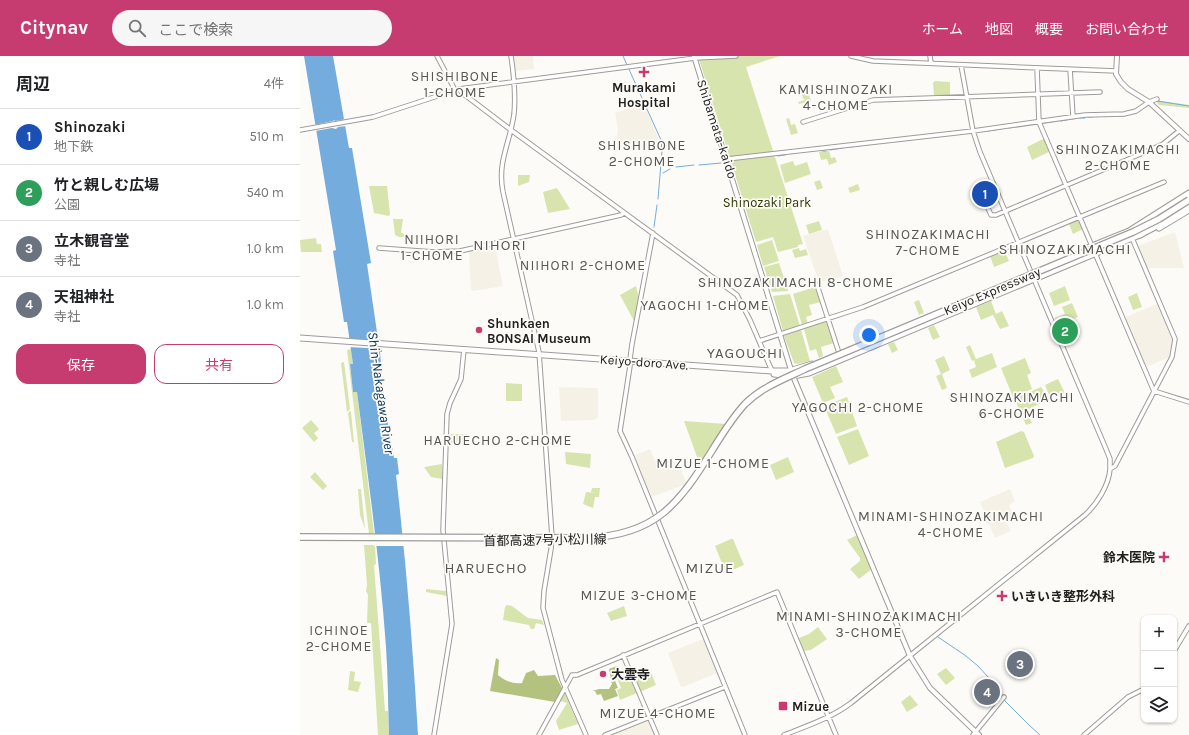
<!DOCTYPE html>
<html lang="ja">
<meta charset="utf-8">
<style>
body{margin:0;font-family:Karla,"Noto Sans JP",sans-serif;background:#f6f6f6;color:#202124}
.controls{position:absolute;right:12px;bottom:12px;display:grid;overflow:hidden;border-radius:8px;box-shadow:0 1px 3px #0004}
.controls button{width:36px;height:36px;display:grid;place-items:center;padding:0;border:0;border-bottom:1px solid #e0e0e0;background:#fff;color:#202124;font:20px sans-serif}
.you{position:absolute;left:569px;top:279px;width:14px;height:14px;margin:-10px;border:3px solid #fff;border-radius:50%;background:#1a73e8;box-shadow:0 0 0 6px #1a73e833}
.badge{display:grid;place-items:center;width:26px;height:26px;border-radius:50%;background:#c73c70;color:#fff;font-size:13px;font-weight:700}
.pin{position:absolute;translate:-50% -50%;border:2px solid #fff;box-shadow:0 1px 4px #0006}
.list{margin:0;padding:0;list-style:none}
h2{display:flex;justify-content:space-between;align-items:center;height:52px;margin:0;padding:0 16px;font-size:17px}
h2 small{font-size:13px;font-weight:400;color:#757577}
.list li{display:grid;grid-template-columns:26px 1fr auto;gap:12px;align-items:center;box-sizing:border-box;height:56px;padding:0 16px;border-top:1px solid #e0e0e0}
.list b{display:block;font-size:15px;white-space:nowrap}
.list p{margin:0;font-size:13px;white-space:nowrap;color:#757577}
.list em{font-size:13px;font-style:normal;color:#757577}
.actions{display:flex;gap:8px;padding:12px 16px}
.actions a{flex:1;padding:9px 0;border:1px solid #c73c70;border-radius:12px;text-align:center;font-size:14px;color:#c73c70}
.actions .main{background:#c73c70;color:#fff}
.icon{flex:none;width:22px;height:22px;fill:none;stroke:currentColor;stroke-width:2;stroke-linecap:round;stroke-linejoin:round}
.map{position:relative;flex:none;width:889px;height:679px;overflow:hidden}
header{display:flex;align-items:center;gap:24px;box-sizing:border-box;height:56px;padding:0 20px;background:#c73c70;color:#fff}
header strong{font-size:19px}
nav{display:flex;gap:22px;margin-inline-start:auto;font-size:14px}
.search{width:280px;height:36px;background:#f6f6f6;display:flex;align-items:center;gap:10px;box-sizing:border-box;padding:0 14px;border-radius:22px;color:#757577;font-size:15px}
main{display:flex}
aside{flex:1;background:#fff}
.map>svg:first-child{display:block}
.built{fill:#f6f1e7}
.green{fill:#d7e4ae}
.forest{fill:#b3c37f}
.water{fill:#75acde}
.pier{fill:#fdfbf8}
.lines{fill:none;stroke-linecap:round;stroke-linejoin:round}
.stream{stroke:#75acde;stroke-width:1}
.tertiary-casing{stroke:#9e9c99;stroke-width:5.5}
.secondary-casing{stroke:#9e9c99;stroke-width:6}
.trunk-casing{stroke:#9e9c99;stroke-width:7}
.motorway-casing{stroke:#9e9c99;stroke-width:8}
.tertiary{stroke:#fff;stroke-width:3.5}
.secondary{stroke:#fff;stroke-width:4}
.trunk{stroke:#fff;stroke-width:5}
.motorway{stroke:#fff;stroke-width:5.5}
.motorway-bridge-casing{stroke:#9e9c99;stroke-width:8;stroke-linecap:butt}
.motorway-bridge{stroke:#fff;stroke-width:5.5}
.poi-dot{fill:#c73c70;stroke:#fdfbf8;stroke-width:1.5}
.labels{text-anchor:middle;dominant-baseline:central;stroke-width:3.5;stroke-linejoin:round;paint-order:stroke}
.poi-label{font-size:13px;font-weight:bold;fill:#212120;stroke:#fdfbf8;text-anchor:start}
.street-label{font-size:13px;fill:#212120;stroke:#fdfbf8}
.park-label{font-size:13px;fill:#303903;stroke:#fdfbf8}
.neighbourhood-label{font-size:14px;letter-spacing:1px;fill:#595754;stroke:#fdfbf8}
.water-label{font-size:14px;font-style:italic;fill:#053151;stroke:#fdfbf8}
.quarter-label{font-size:15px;letter-spacing:1px;fill:#595754;stroke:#fdfbf8}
</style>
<header>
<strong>Citynav</strong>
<div class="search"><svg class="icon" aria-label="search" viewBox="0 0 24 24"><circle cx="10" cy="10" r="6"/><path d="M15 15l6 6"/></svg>ここで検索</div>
<nav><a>ホーム</a><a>地図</a><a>概要</a><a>お問い合わせ</a></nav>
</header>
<main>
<aside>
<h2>周辺<small>4件</small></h2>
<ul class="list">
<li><span class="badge" style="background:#1a4fb4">1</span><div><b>Shinozaki</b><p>地下鉄</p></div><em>510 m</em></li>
<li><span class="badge" style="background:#2e9e5b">2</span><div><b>竹と親しむ広場</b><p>公園</p></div><em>540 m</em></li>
<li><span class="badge" style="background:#6b7280">3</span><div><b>立木観音堂</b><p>寺社</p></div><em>1.0 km</em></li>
<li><span class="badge" style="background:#6b7280">4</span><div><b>天祖神社</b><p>寺社</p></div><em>1.0 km</em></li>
</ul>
<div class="actions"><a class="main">保存</a><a>共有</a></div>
</aside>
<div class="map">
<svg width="889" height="679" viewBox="0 0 889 679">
<rect width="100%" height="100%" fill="#fdfbf8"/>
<path class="built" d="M213,0H233L234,13L215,15Z
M344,47L360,87L322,92L315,91L318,74L315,57Z
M528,173L543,220L520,226H519L503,180Z
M875,176L884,212H847L838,190Z
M193,190H195L203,230L173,235L171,234L169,196L171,194Z
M857,248L873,283L870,301L846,311L826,264V261Z
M259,331L297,332L298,334V361L294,364L261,365Z
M350,393L358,411L376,403L387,428L351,441L334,400Z
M710,433L715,445L709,449L715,464L707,467L711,475L695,482L680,446Z
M403,583L417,617L383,631H381L368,597Z
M348,664L354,679H313V678Z"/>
<path class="green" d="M398,0H480L446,11L503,188L498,189V191L478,196L473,181L456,186Z
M635,25L650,26V41L634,40L633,27Z
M507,34L511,45L499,48L498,46L505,44L503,42L501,36Z
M855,44L889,49V52L859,49Z
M489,62L491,69L495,68L498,77L491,79L486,63Z
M745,82L751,95L732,104L727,91Z
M529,95L531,102L535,101L537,106L529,109L527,103L521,104L519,96Z
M493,105L495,110L507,106L511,118L485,127L480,109Z
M218,119H230L229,126L218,130Z
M520,124L523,132L517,134L514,126Z
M558,128L560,134L550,137L548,132Z
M69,130H87L90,158L89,160L74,157Z
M257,132L270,153L248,157L243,136Z
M93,163H103L101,177L112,180V181H99L95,179Z
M778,164L783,173L773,178L769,168Z
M519,165L522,174L509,178L506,169Z
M16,182L17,188H21L22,196H1L0,184Z
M472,184L479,205L463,210L457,189Z
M499,192L500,195L506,193L508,199L495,202L492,194Z
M704,194L709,205L694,211L690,200Z
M479,207L488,234V235L472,236L464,211Z
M336,230L339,242L335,265H334L320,239Z
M765,230L770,244L754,250L749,237Z
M515,231L521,246L509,249L512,259L506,261L508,268L502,269L493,238Z
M837,237L842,251L833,254L828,241Z
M490,238L500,270L483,275L473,240Z
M619,244L624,257L619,259L614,246Z
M691,245L696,258L702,255L709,270L700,273L693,259L681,264L676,251Z
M772,247L778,261L766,266L772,280L764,283L755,262L765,258L762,251Z
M527,265L534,287L521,291L523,300L519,302L516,293L510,295L504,273Z
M634,269L640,281L633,284L628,272Z
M501,274L510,305L497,308L494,307L484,280Z
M594,286L598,294L592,297L588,288Z
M670,289L676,303L692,297L697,311L672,322L669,314L676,311L674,304L672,305L666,291Z
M51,293L53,308H50L53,336H57L74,477L69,478L47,294Z
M644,300L650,314L642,318L647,332L642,334L636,320L641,318L635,304Z
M725,302L731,317L727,319L732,333L713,341L701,312Z
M44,306L50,353L47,356L41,307Z
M536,310L543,326L530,331L535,342L523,347L512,321Z
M758,323L765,337L757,341L755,336L749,339L745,329Z
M206,327L222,328V345H206Z
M741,331L742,332L748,344L726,354L732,367L726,369L715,344V342Z
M547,341L557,370L536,378L524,350Z
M50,355L51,356L54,386H52L48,357Z
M11,364L19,373L14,377L18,382L14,386L2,372Z
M384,365L426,368L400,409Z
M558,373L569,400L549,409L537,381Z
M721,375L724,376L734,400L733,402L705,412L696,386Z
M151,378H168V389L151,387Z
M265,396L291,398L290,412L266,408Z
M488,401L494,416L476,424L470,409Z
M142,408V423L131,421L124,411Z
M15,416L27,430L23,434L10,421Z
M292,432H300L299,441H295L293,452L283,448L286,436L296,437L291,436Z
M58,433H61L65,473L60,459Z
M557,479L572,513L559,523L550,513L560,505V502L547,484Z
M431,483H433L444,509L426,517L415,490Z
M64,489H75L76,508L74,509L85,655H88L89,679H78L71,567H67L68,539L66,535L67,529Z
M126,533L146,535L147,540L126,536Z
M207,549L212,550L228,562L242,564L244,569L236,567L234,573H231L229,569L203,564L205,551Z
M324,550L327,560L311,565L307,557Z
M518,571L527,583L511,594L503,595L499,582L509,578Z
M349,612L356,629L342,635H341L334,618Z
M646,612L655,622L646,629L637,618Z
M50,615L55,616L54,625L61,626L58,636L48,634Z
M329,618L337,637L320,644L317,634L321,632L317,622Z
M265,638L278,668L259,674L256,665L267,647L260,645Z
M610,639L618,649L607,656L601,646Z"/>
<path class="forest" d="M196,602L199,604L198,619C205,625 212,628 222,627L226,617L234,614L238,620L255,619L262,632L261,636L255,646L190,635Z
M317,610L322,619L314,622L318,632L315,633L318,640L304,645L301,638L297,639L295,635H292L299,633H309L312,628L309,613Z"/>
<path class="water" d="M4,0H33L49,92H52L71,207L67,208L78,283H80L82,296H80L84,344L94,402H97L99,418L96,419C106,505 113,592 118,679H89C88,650 88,620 86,591C80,506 68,421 57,336H53L50,308H53L47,266H44L33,195L36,194Z"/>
<path class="pier" d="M46,63L47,70L38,71L36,73L32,72L15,75L14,69L33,65L34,64L35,65Z
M47,283L83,285L84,293L49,291Z
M72,478H105L106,490H74Z"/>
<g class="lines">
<path class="stream" d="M323,0L361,84L362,95L358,143
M857,45L889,50
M843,52L846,51
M815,60H824
M788,61H793
M779,62H785
M761,65L771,63
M744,67L756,65
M728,69L737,68
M709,72L722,70
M688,75L701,73
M551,91L581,87
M530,94L543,92
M522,95H526
M478,100L485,99
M399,109L421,107
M376,111L394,109
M363,117L370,113
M354,171L357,149
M638,581L666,600L678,610L699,633L705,645L729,669L740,679"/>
<defs>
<path id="tertiary" d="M137,0L155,34
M211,0C214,20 216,38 214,58C210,87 197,106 203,136L239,296L252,481L251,493L244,535L243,552L262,624L286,679
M551,0L573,5L816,15
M630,0L631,7
M661,9L673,75L680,96L806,393L810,403V413
M737,12L739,66L853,333L854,335L889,346
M770,13L773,61
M160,33L161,36L211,74L437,239L450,264L472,315
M503,66L573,44L800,36
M0,74L73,61L159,33L395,2L436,0
M427,103L673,75L785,59L824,58L836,55L849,46L857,43
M698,138L687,150L691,159H696L722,148L850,94L863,88L879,75
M353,177L332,288L330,303V310L320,375L332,401L445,679
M79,192L134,196L160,195L321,159L324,157
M517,229L539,297
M459,285L563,251L864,126
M874,595L889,570
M323,599L357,679
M134,679L152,568L143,474L147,358L150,347L161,323L164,293
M239,679L272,619H277L477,536L536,679
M305,679L425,631
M484,679C507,670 531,662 551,647L785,459C797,448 809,429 810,413L815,410L872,301L875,283L832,182
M673,679L704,641
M784,679L828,641L844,633"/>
<path id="secondary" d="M394,0L491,314
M817,0L816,18L821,26L828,33L849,46L889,83
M493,320L610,600L630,632L679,679"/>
<path id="trunk" d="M859,172L889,154
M787,192L829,175L889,137
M0,282L472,315H489L512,308
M474,318L493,320L509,317L842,178"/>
<path id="motorway" d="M878,148L889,140
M839,179L862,167L889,151"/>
</defs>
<use href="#tertiary" class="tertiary-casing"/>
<use href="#secondary" class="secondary-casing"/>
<use href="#trunk" class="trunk-casing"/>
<use href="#motorway" class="motorway-casing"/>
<use href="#tertiary" class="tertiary"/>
<use href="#secondary" class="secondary"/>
<use href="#trunk" class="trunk"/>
<use href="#motorway" class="motorway"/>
<defs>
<path id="motorway-bridge" d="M0,481L287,482C356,479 379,448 413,393C423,377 432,362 445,348C462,331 484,323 505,313L833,176L859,163L889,144"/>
</defs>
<use href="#motorway-bridge" class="motorway-bridge-casing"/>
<use href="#motorway-bridge" class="motorway-bridge"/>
</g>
<g class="poi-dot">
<path d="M342 10h4v4h4v4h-4v4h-4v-4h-4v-4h4z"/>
<circle cx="179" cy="274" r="4"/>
<path d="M862 495h4v4h4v4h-4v4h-4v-4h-4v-4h4z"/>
<path d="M700 534h4v4h4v4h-4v4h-4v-4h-4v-4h4z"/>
<circle cx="303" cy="618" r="4"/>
<rect x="478" y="645" width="10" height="10" rx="2"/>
</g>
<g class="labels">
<g class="poi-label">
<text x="344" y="31" text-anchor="middle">Murakami<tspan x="344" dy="15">Hospital</tspan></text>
<text x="187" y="267">Shunkaen<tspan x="187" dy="15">BONSAI Museum</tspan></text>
<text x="855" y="501" text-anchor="end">鈴木医院</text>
<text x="711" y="540">いきいき整形外科</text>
<text x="311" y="618">大雲寺</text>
<text x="492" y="650">Mizue</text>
</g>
<g class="street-label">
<text transform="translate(417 73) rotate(72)">Shibamata-kaido</text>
<text transform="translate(692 235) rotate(-23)">Keiyo Expressway</text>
<text transform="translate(344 306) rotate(4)">Keiyo-doro Ave.</text>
<text transform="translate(245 484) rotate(-1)">首都高速7号小松川線</text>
</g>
<g class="park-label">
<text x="467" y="146">Shinozaki Park</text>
</g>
<g class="neighbourhood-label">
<text x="155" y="20">SHISHIBONE<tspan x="155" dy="16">1-CHOME</tspan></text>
<text x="536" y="33">KAMISHINOZAKI<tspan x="536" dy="16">4-CHOME</tspan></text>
<text x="342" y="89">SHISHIBONE<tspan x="342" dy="16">2-CHOME</tspan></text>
<text x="818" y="93">SHINOZAKIMACHI<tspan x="818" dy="16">2-CHOME</tspan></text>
<text x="628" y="178">SHINOZAKIMACHI<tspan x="628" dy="16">7-CHOME</tspan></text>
<text x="132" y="183">NIIHORI<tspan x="132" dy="16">1-CHOME</tspan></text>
<text x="283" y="209">NIIHORI 2-CHOME</text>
<text x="496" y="226">SHINOZAKIMACHI 8-CHOME</text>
<text x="405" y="249">YAGOCHI 1-CHOME</text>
<text x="712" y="341">SHINOZAKIMACHI<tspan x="712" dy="16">6-CHOME</tspan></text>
<text x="558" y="351">YAGOCHI 2-CHOME</text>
<text x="198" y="384">HARUECHO 2-CHOME</text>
<text x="413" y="407">MIZUE 1-CHOME</text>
<text x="651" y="460">MINAMI-SHINOZAKIMACHI<tspan x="651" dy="16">4-CHOME</tspan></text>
<text x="339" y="539">MIZUE 3-CHOME</text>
<text x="569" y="560">MINAMI-SHINOZAKIMACHI<tspan x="569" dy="16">3-CHOME</tspan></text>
<text x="39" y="574">ICHINOE<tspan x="39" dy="16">2-CHOME</tspan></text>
<text x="358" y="657">MIZUE 4-CHOME</text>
</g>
<g class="water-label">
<text transform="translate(81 337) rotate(82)">Shin-Nakagawa River</text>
</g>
<g class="quarter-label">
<text x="200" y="189">NIHORI</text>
<text x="765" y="193">SHINOZAKIMACHI</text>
<text x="445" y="297">YAGOUCHI</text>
<text x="186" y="512">HARUECHO</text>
<text x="410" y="512">MIZUE</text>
</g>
</g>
</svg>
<div class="controls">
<button>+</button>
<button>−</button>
<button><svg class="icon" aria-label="layers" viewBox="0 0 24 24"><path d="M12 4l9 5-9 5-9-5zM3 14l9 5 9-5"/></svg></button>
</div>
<div class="you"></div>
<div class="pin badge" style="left:685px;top:138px;background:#1a4fb4">1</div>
<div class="pin badge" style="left:765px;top:275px;background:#2e9e5b">2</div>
<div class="pin badge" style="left:720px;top:608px;background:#6b7280">3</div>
<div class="pin badge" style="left:687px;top:636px;background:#6b7280">4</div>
</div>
</main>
